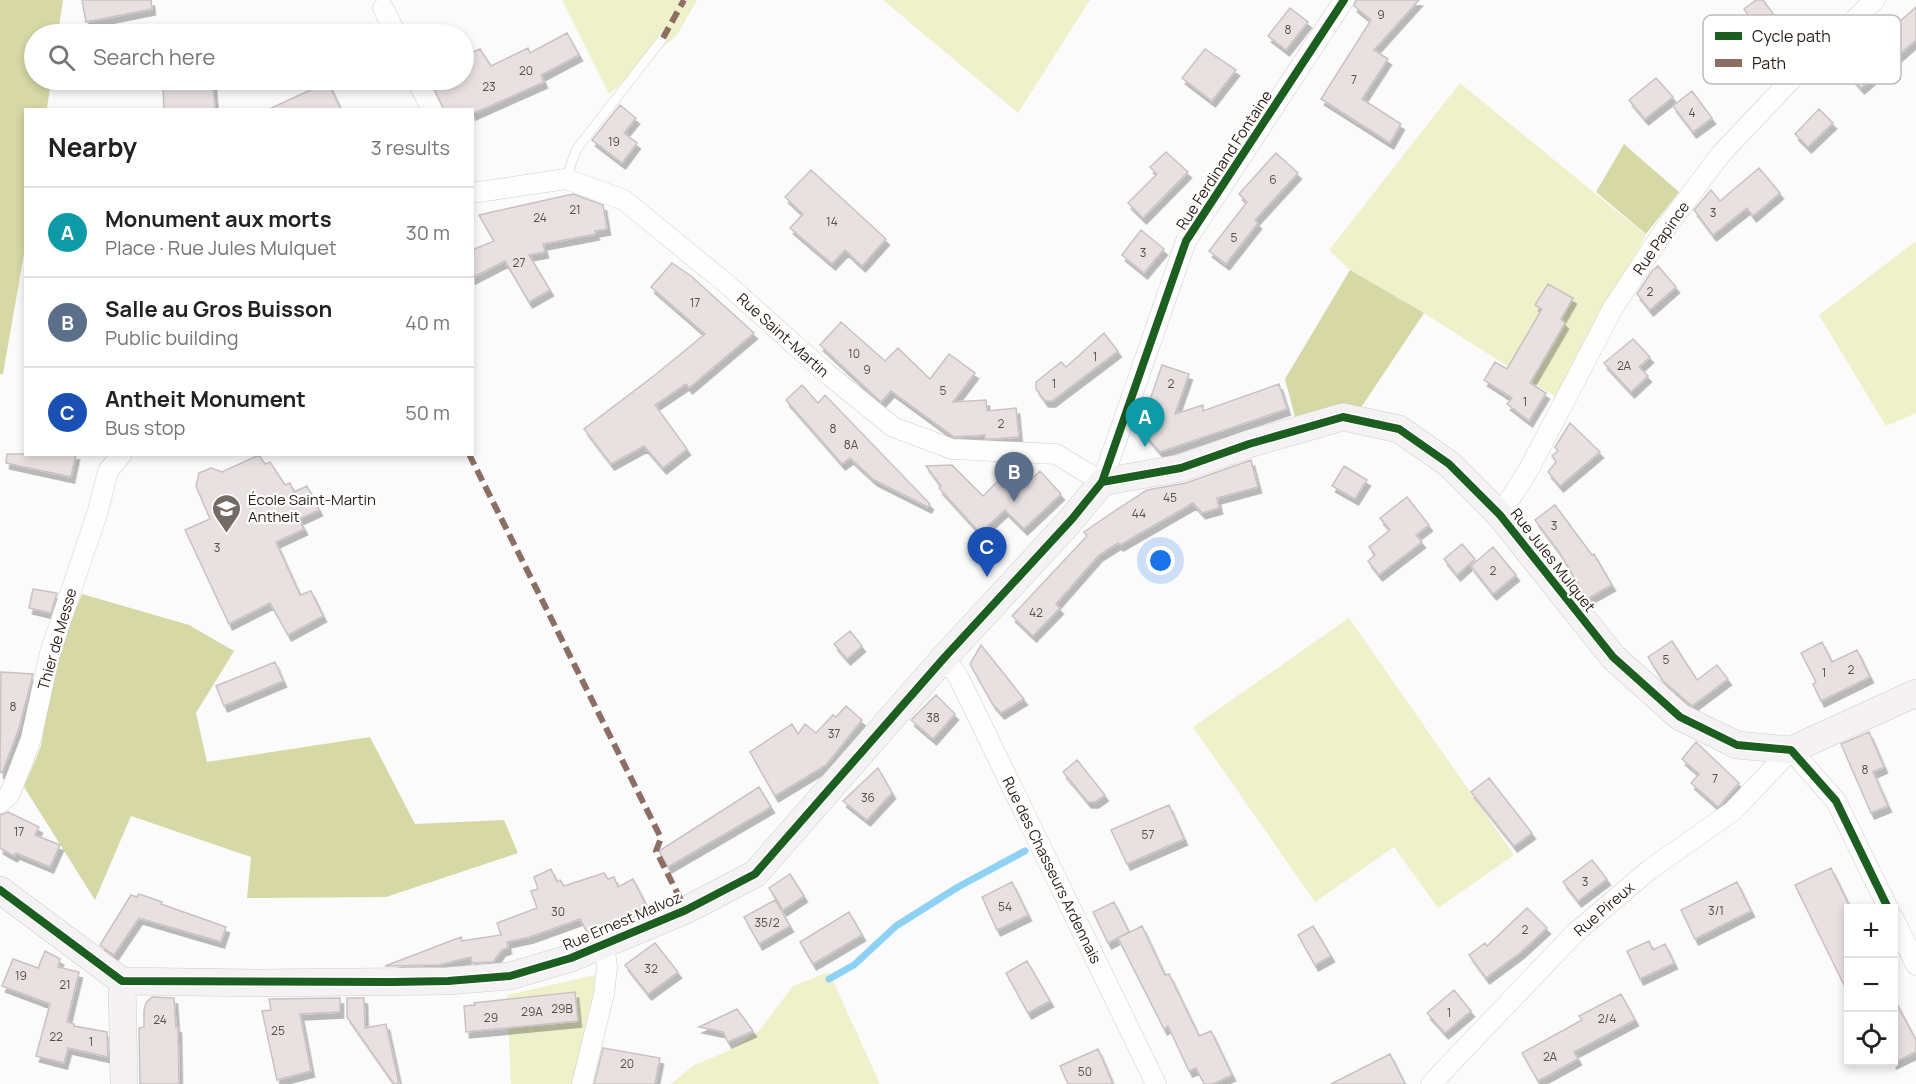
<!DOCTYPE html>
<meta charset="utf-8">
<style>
body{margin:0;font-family:Manrope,sans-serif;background:#f6f6f6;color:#222}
.controls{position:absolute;right:18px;bottom:18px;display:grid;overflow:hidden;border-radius:0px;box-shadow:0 3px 9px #0003}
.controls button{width:54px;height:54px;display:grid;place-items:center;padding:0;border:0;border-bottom:2px solid #e0e0e0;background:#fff;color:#222;font:30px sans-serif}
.you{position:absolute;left:1161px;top:561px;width:21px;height:21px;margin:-15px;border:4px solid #fff;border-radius:50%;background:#1a73e8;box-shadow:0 0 0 9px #1a73e833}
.badge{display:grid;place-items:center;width:39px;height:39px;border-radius:50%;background:#2563eb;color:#fff;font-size:20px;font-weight:700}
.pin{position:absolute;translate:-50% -50px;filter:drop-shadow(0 2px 3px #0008)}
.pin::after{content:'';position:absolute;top:32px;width:21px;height:18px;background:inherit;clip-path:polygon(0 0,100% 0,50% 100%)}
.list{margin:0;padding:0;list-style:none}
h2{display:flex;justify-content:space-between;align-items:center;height:78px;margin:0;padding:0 24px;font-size:26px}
h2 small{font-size:20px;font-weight:400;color:#767676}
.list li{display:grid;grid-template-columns:39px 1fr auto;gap:18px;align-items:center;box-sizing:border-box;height:90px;padding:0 24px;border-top:2px solid #e0e0e0}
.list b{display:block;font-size:22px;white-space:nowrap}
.list p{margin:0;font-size:20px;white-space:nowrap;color:#767676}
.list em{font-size:20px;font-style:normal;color:#767676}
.icon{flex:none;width:33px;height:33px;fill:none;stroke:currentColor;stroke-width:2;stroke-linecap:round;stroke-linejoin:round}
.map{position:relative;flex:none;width:1916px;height:1084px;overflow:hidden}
.search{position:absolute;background:#fff;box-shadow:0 3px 9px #0003;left:24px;top:24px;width:450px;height:66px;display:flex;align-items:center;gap:15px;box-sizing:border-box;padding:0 21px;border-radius:33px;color:#767676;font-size:22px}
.panel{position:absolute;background:#fff;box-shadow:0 3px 9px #0003;left:24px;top:108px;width:450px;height:348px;border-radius:0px}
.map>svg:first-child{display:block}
.green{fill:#eef1ca}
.forest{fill:#d6d8a5}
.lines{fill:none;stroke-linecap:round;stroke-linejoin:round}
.stream{stroke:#8dd2f5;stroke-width:7}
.building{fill:#e9e1e1;stroke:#cac2c2;stroke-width:1.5;filter:url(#shadow)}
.lane-casing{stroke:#d2cdc8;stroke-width:10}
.street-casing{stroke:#d2cdc8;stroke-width:21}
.secondary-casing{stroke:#d2cdc8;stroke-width:28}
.lane{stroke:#fefefe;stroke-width:9}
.street{stroke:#fefefe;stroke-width:20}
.secondary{stroke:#f5f2f3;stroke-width:27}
.quiet{stroke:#8d6e63;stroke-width:6;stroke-dasharray:12 6;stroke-linecap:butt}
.cycleway-casing{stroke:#fff;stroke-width:11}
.cycleway{stroke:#1b5e20;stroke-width:8}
.labels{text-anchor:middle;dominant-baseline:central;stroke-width:4.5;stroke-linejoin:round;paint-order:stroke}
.number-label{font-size:12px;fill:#584e48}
.street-label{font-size:15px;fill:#281d15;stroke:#fff}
.poi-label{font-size:15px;fill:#281d15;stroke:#fff;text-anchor:start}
.key{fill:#fff;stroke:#bebbb9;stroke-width:1.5}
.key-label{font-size:16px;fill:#281d15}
</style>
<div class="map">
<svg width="1916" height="1084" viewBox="0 0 1916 1084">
<defs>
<filter id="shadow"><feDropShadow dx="3.5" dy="6" stdDeviation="0" flood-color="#0004"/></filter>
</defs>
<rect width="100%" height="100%" fill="#fbfbfb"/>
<path class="green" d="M562,0H697L677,35L609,94Z
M883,0H1090L1018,113Z
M1460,83L1646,235L1556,397L1424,313L1350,270L1329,250Z
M1916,241V413L1886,426L1819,315Z
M1349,618L1514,855L1438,908L1394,847L1315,902L1193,727Z
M829,972L880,1084H671L694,1065L726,1052L759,1031L793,986Z
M595,975L593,1008L575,1084H511L507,995Z"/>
<path class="forest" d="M0,0H63L58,34H34V80H51L47,109L26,110L25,248L3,374H0Z
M1624,144L1679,192L1646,234L1596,192Z
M1350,270L1424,313L1360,409L1296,421L1285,379Z
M82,594L189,625L234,651L196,713L207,762L370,737L415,824L504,820L518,853L386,897L247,898L251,857L131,816L95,900L24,787L41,746L57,655Z"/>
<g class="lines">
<path class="stream" d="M829,979L854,965L896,926L958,887L1025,851"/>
</g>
<path class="building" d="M82,0H151L152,9L86,22Z
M1356,0H1419L1374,50L1388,59L1362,99L1401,124L1390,143L1321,99L1371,20L1354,6Z
M1756,0H1763L1786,31L1757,52L1739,32L1753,22L1744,9Z
M1916,7V40L1861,88L1845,70Z
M1290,8L1308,22L1286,50L1268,36Z
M567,33L579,55L541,75L544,82L472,114V110H444L430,80H464V56L480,49L491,66L528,48L530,53Z
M1205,49L1236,70L1212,101L1182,78Z
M1656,78L1673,97L1645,119L1629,100Z
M328,82L341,110H267Z
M213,84L215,110H164L163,86Z
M1692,91L1712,118L1693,132L1673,106Z
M620,105L636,118L624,133L637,143L622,163L592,140Z
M1819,109L1833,123L1808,147L1795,134Z
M1166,152L1188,172L1143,218L1128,203L1157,174L1150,167Z
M1276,153L1298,173L1255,220L1258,223L1226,264L1209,251L1247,202L1239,194Z
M1759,168L1780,193L1753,216L1747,208L1713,235L1694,210L1711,190L1720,201Z
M811,170L886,239L862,266L845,250L832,264L790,228L803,214L785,197Z
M573,194L603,205L607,229L595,231L596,234L543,244L545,252L529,255L550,290L529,302L505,261L472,278V250L494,241L479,215Z
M1141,230L1164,249L1144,273L1122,255Z
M672,263L691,276L754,333L689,388L686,384L655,405L687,449L663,468L644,446L611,464L584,429L655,375L705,334L651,287Z
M1658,266L1676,287L1650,310L1637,294L1652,271Z
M1548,284L1573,298L1561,319L1565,323L1530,383L1546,393L1529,421L1507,404L1512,398L1484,380L1495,362L1507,369L1542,309L1535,305Z
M841,322L885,361L898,348L930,379L949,354L975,373L953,402L986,400L987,411L1016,408L1019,437L995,439H985V435L954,437L891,391L881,402L820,345Z
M1104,333L1118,351L1052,401H1045L1036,389V382L1061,362L1066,367Z
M1633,339L1650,357L1639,367L1648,376L1631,392L1604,363Z
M1162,365L1189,374L1175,414L1203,405V411L1279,384L1287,409L1160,452L1140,429Z
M802,385L818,403L825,395L930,504L928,507L874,480L850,458L842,464L786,400Z
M1570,423L1600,452L1560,486L1548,472L1556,462L1552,456L1558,451L1555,447Z
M7,454H76L71,477L6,463Z
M259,455L265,464L270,462L285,485L290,483L294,492L307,486L319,510L299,519L304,529L276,542L300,595L311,591L323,616L288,635L270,603L229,624L185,530L210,519L196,486L199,473L211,468L222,472Z
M1251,460L1258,487L1217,498L1219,508L1202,513L1193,503L1120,545L1118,543L1099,555L1056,604L1060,608L1033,636L1012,616L1087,536L1084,532L1116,510L1147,490L1186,483Z
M952,465L983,496L1000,479L1015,495L1040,471L1061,494L1024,529L1005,510L980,533L939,488L941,486L926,466Z
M1344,466L1367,480L1355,499L1332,486Z
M1407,497L1429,525L1416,535L1422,542L1379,575L1368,561L1375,555L1369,547L1390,530L1380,518Z
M1555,505L1592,555L1594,554L1612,585L1587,599L1559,552L1535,520Z
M1462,544L1475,559L1457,575L1444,559Z
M1493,547L1516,575L1493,594L1471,566Z
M33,589L57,593L51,613L29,608Z
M850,631L862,646L847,659L834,644Z
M1672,641L1697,680L1717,665L1728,679L1692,706L1663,681L1648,657Z
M1822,642L1832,662L1857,650L1870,677L1821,701L1813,684L1816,682L1801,653Z
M981,645L1024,699L1001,713L992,703L970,664Z
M275,662L283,681L224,706L216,686Z
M1,672L33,674L19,728L2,773L0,772Z
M936,695L955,714L933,739L911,720Z
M846,706L862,720L826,765L775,796L750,752L792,724L798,734L805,724L816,733L833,715L836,717Z
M1869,732L1884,767L1873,772L1888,806L1871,813L1841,744Z
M1696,742L1739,783L1718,807L1691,783L1699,774L1682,759Z
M1077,760L1105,795L1095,802H1088L1063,772Z
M878,768L892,793L867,820L843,801Z
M1489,778L1532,833L1514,846L1471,792Z
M759,787L771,807L668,867L659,851Z
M1169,805L1184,839L1127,864L1111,830Z
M8,812L39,827L35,835L60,845L50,867L16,853L14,856L0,848V815Z
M1592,860L1607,879L1578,901L1563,882Z
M1831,868L1848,903V993L1795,885Z
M551,869L557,882L560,880L564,886L604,873L608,879L614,877L618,887L633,879L644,901V908L588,934L580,919L530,937L507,942L508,948L502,950L493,962L472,963L471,957L439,965L385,966L461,937L462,941L501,935L497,923L537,908L531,891L538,889L534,877Z
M790,874L804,896L783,910L769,888Z
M1012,882L1028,915L997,930L982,897Z
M1737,882L1751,911L1695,939L1681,910Z
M139,894L162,902L161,904L226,927L221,942L139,918L114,955L100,945L131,895L137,897Z
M775,900L790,926L759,944L744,917Z
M1114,902L1129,932L1108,943L1093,912Z
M1527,908L1547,928L1521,952L1486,978L1469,955L1485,943L1487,946Z
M849,912L862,935L813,964L800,942Z
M1142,926L1165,975L1169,974L1199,1036L1211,1031L1232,1075L1213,1084H1204L1196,1068L1189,1071L1168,1026L1164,1029L1118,938Z
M1313,926L1331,956L1315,965L1298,935Z
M1649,941L1653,950L1665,944L1674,963L1640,979L1627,951Z
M655,943L678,972L648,994L625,965Z
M45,951L60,959L58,967L79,972L67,1022L74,1024V1026L107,1032L108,1057L68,1048L64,1063L36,1056L50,1004L2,986L13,959L38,968Z
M1027,961L1050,1001L1028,1013L1006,973Z
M1454,990L1471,1011L1445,1033L1427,1013Z
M575,992L578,1021L466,1032L464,1006L475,1005L474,1003Z
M1621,994L1635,1020L1574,1052L1578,1059L1538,1081L1522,1053L1582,1020L1579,1016Z
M152,997L174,998L176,1027H178L179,1084H140L139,1028L144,1027V1010L146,1003Z
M1893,997L1916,1040V1052L1893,1063Z
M340,998V1012L300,1014L311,1071L277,1080L262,1011L271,1010L269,999Z
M347,998H364L365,1028L386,1024L399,1084H394L347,1017Z
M737,1009L753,1031L728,1042L723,1032L699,1027Z
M603,1048L660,1058L655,1084H594Z
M1098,1049L1113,1084H1068L1060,1066Z
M1390,1054L1405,1084H1331Z"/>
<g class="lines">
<defs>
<path id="lane" d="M566,179L576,150L663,38"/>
<path id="street" d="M383,8L396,34
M417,80L432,110
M472,193L566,179L624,200L729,286L825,372L893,427L952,449L1056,454L1102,482L1186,241L1344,0
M1500,515L1529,469L1613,308L1665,229L1720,155L1791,80L1875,0
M944,658L958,676L1156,1084
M0,803L10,794L31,739L50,653L98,511L108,471L122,454
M1894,919L1916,965
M582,1084L604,994L607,967L604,944
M1431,1084L1574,934L1649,870L1733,811L1791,750L1836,801L1888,908"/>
<path id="secondary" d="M0,890L122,981L260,983L448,981L510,976L571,958L686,910L755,874L944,658L1072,519L1102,482L1181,468L1249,444L1343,417L1399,429L1449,464L1500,515L1613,657L1680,717L1737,745L1791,750L1916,693
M122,981L124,1084"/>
</defs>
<use href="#lane" class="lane-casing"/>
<use href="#street" class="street-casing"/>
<use href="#secondary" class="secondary-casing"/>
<use href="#lane" class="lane"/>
<use href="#street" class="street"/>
<use href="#secondary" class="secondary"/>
<path class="quiet" d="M663,38L684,0
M469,454L661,838L656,851L686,910"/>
<defs>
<path id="cycleway" d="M1102,482L1181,468L1249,444L1343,417L1399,429L1449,464L1500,515L1613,657L1680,717L1737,745L1791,750L1836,801L1888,908
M0,890L122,981L392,982L448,981L510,976L571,958L686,910L755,874L944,658L1072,519L1102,482L1186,241L1344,0"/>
</defs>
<use href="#cycleway" class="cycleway-casing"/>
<use href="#cycleway" class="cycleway"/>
</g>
<defs>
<symbol id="school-pin" viewBox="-11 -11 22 30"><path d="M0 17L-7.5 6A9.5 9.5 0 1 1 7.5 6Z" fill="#726b66" stroke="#fff"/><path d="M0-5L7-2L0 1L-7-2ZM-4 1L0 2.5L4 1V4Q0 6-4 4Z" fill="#fff"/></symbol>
</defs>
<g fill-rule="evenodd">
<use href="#school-pin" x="210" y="492" width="33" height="45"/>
</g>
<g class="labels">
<g class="number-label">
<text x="1381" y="14">9</text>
<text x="1288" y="29">8</text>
<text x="526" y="70">20</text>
<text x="1354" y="79">7</text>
<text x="489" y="86">23</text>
<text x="1692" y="112">4</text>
<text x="614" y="141">19</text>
<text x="1273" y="179">6</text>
<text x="575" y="209">21</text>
<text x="1713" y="212">3</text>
<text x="540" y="217">24</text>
<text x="832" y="221">14</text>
<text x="1234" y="237">5</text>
<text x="1143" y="252">3</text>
<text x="519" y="262">27</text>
<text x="1650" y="291">2</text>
<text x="695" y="302">17</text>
<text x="854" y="353">10</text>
<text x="1095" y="356">1</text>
<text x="1624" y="365">2A</text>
<text x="867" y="369">9</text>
<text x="1054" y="383">1</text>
<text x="1171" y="383">2</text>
<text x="943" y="390">5</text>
<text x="1525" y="401">1</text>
<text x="1001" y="423">2</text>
<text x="833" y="428">8</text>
<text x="851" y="444">8A</text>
<text x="1170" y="497">45</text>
<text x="1139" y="513">44</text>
<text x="1554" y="525">3</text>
<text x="217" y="547">3</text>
<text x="1493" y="570">2</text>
<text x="1036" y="612">42</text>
<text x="1666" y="659">5</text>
<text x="1851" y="669">2</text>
<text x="1824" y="672">1</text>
<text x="13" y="706">8</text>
<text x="933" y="717">38</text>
<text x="834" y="733">37</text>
<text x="1865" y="769">8</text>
<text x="1715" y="778">7</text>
<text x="868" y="797">36</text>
<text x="19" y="831">17</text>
<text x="1148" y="834">57</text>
<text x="1585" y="881">3</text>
<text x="1005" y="906">54</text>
<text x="1716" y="910">3/1</text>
<text x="558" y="911">30</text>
<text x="767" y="922">35/2</text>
<text x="1525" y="929">2</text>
<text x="651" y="968">32</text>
<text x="21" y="975">19</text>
<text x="65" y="984">21</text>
<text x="562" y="1008">29B</text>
<text x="532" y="1011">29A</text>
<text x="1449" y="1012">1</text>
<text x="491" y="1017">29</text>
<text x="1607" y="1018">2/4</text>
<text x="160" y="1019">24</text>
<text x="278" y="1030">25</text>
<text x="56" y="1036">22</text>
<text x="91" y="1041">1</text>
<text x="1550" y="1056">2A</text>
<text x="627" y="1063">20</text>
<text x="1085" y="1071">50</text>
</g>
<g class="street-label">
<text transform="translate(1224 160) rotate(-57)">Rue Ferdinand Fontaine</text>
<text transform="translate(1661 238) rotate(-55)">Rue Papince</text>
<text transform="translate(783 335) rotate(42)">Rue Saint-Martin</text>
<text transform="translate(1553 560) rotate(52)">Rue Jules Mulquet</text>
<text transform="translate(57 639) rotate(-74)">Thier de Messe</text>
<text transform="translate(1052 870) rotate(64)">Rue des Chasseurs Ardennais</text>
<text transform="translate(1604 909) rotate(-41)">Rue Pireux</text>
<text transform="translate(622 921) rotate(-23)">Rue Ernest Malvoz</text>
</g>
<g class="poi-label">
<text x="248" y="499">École Saint-Martin<tspan x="248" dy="17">Antheit</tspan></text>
</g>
</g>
<rect x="1703" y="15" width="198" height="69" rx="9" class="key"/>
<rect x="1715" y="32" width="27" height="8" fill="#1b5e20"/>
<rect x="1715" y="59" width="27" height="8" fill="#8d6e63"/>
<g class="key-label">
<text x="1752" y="42">Cycle path</text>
<text x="1752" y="69">Path</text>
</g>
</svg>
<div class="controls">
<button>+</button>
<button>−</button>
<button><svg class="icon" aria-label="locate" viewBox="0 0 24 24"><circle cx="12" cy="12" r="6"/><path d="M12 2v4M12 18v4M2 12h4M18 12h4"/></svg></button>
</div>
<div class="you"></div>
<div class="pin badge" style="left:1145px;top:447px;background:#0f9aa8">A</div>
<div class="pin badge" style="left:1014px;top:502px;background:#5c6f8a">B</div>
<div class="pin badge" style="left:987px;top:577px;background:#1a4fb4">C</div>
<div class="search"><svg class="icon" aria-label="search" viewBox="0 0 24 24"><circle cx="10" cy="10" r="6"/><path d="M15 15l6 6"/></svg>Search here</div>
<section class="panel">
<h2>Nearby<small>3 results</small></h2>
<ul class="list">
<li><span class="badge" style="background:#0f9aa8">A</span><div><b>Monument aux morts</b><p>Place · Rue Jules Mulquet</p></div><em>30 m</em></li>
<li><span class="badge" style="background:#5c6f8a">B</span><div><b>Salle au Gros Buisson</b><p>Public building</p></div><em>40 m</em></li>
<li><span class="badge" style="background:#1a4fb4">C</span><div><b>Antheit Monument</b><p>Bus stop</p></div><em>50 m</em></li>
</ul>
</section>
</div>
